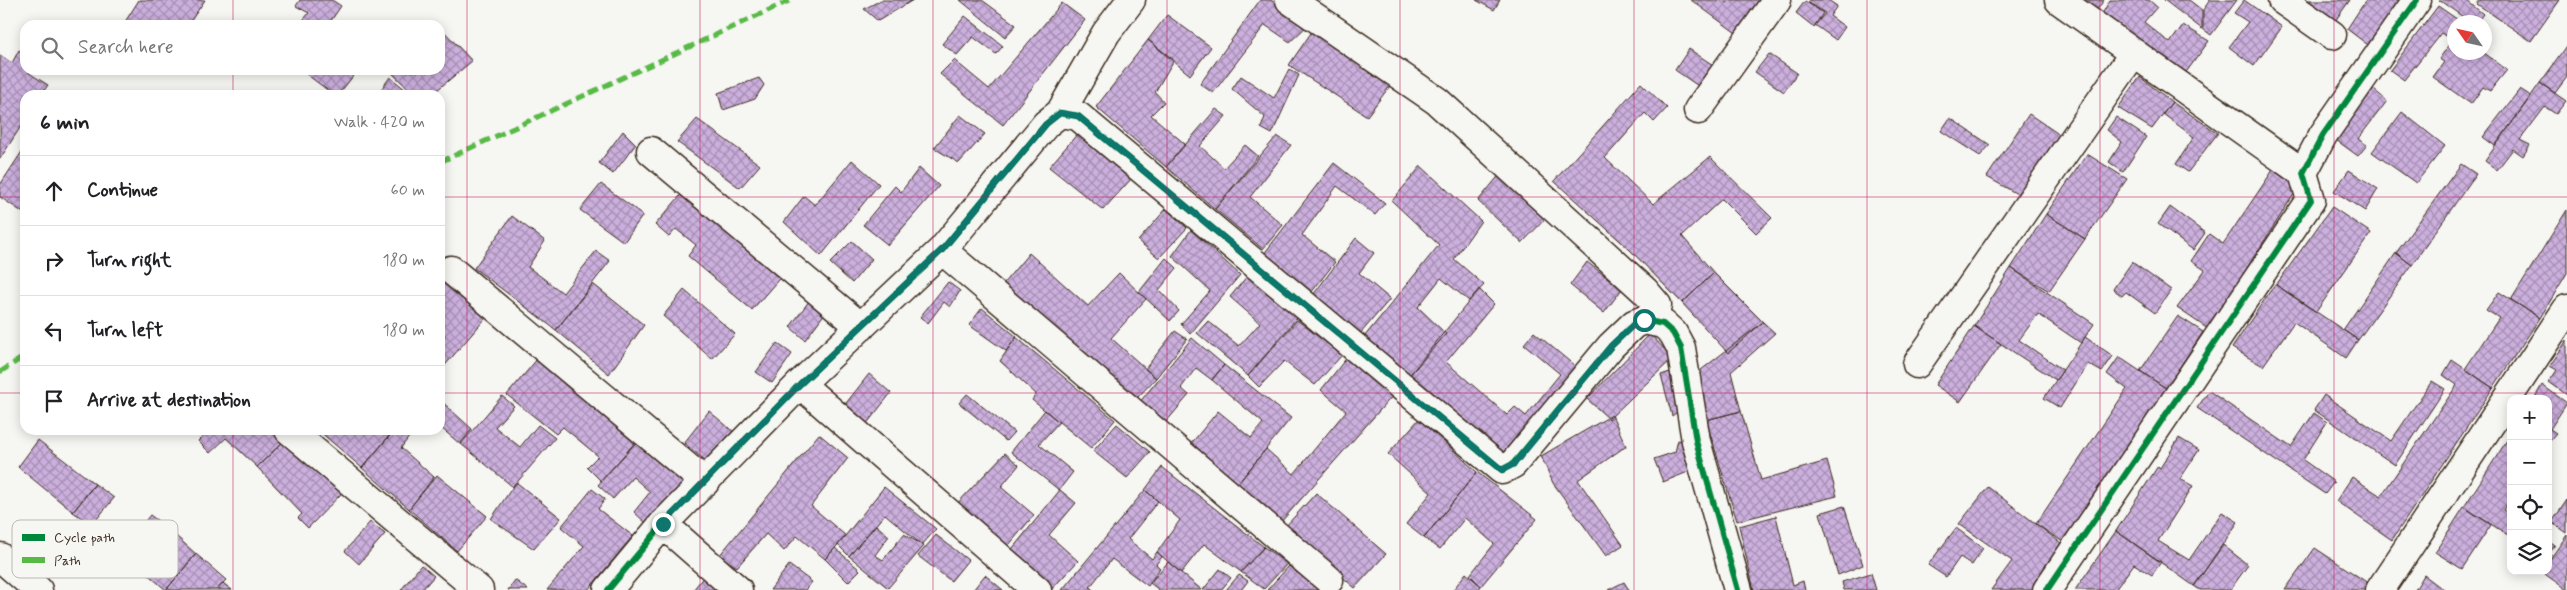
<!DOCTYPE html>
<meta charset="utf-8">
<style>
body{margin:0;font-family:Mynerve,sans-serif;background:#f6f6f6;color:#202124}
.controls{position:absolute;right:15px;bottom:15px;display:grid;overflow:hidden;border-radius:10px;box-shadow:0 2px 12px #0003}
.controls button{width:45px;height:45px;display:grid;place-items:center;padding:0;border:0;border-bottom:1px solid #e0e0e0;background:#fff;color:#202124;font:25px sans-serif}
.compass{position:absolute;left:2447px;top:15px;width:45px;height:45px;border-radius:50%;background:#fff;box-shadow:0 2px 12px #0003;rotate:304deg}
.stop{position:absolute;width:15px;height:15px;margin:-11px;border:4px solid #0f766e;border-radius:50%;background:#fff}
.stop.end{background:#0f766e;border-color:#fff;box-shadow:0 1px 5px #0008}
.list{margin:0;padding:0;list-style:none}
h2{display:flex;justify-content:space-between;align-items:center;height:65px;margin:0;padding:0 20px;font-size:21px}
h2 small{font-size:16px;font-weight:400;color:#757577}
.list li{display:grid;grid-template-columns:32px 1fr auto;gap:15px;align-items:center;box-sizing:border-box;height:70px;padding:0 20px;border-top:1px solid #e0e0e0}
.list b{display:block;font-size:19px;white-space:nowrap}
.list em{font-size:16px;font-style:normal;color:#757577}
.icon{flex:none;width:28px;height:28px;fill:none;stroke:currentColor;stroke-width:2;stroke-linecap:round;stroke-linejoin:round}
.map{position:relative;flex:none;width:2567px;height:590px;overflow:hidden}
.search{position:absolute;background:#fff;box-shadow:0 2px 12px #0003;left:20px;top:20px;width:425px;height:55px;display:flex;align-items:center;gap:12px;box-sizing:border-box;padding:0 18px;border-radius:15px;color:#757577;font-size:19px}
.panel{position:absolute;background:#fff;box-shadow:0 2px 12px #0003;left:20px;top:90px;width:425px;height:345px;border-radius:15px}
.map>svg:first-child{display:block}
.building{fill:url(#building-cross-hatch);stroke:#3b2a1e}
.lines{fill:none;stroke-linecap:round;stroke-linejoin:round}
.minor-casing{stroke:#3b2a1e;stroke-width:31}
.minor{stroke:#f6f6f2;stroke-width:28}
.quiet{stroke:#58b947;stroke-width:5;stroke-dasharray:10 5;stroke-linecap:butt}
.cycleway-casing{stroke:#f6f6f2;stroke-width:9}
.cycleway{stroke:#00873e;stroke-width:6}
.route{stroke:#0f766e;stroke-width:6}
.grid{fill:none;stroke:#c2185b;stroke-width:1;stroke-opacity:0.55}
.key{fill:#f6f6f2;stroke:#beb9b2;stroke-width:1}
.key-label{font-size:14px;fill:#3b2a1e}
</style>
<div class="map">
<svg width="2567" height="590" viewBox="0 0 2567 590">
<defs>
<pattern id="building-cross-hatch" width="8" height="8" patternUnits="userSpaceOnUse" patternTransform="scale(1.25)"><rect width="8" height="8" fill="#cbafdd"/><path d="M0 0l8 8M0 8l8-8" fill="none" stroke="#a68fb3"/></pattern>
</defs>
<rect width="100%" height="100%" fill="#f6f6f2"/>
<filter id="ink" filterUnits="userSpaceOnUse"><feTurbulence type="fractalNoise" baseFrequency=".02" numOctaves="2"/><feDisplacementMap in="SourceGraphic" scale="10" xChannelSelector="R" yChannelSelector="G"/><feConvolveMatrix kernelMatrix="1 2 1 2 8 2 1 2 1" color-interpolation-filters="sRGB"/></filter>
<g filter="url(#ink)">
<path class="building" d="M139,0H205L188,25H123Z
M300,0H332L341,6L328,25H299L309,13L296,6Z
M881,0H913L878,21L864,9Z
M960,0H982L1016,25L1005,37Z
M1260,0H1271L1308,25L1290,42L1265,25L1213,93L1200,84Z
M1476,0H1500L1494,10Z
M1691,0H1723L1727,3L1729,0H1771L1743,38Z
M1810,0H1828L1837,6L1830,16L1845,27L1836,40L1815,25L1825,13L1808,3Z
M2083,0H2104L2096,11Z
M2110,0H2149L2157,7L2144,22L2170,43L2183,25L2209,41L2184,75L2101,16Z
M2164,0H2189L2202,10V29Z
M2210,0H2237L2211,35L2203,29V10Z
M2244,0L2282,27L2254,66L2229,47L2248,22L2234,13Z
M2306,0H2350L2335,21Z
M2366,0H2400L2368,45L2347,29Z
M2439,0H2466L2483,14L2477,22H2470Z
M2480,0H2560L2531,41L2477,4Z
M1805,1L1823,13L1814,27L1796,13Z
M1062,3L1085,20L1003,125L940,74L954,60L989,89Z
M2438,6L2461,22H2454V42L2441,33L2404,80L2390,70Z
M1167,15L1211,47L1190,75L1148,40Z
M965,16L1003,46L996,54L973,37L957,55L942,44Z
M440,27L472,61L431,95H415L391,72L440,70Z
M1313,30L1393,82L1367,116L1289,65Z
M1148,40L1174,60L1155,92L1164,102L1151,115L1185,144L1166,167L1096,107Z
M2452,41L2454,42V52H2483L2507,70L2490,91L2483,87L2471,104L2433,77L2444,62L2439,59Z
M2567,46V77L2555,93L2540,83Z
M1689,49L1719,69L1704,90L1675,70Z
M19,50L25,54V70H31L29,73L48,85L41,95H25V120L0,159V55L12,63Z
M1769,54L1797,73L1784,92L1755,72Z
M1289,69L1299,75L1272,134L1261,128L1265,117L1232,89L1241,76L1274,98Z
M301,70H358L338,95H334Z
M390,77L412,95H377Z
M2140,77L2172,102L2152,129L2118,108Z
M759,78L764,85L755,99L723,110L718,93Z
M1641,83L1667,108L1654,122L1645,113L1605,158L1653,204L1710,157L1772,218L1756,233L1722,199L1682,236L1714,273L1682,303L1629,249L1554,181Z
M2540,83L2566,101L2556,114L2545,107L2520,140L2530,145L2523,156L2513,149L2497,170L2485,161Z
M2373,89L2387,101L2358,139L2367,145L2358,156L2336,140Z
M2520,89L2531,96L2495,146L2483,137Z
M2172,102L2218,133L2188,172L2176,164L2194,137L2163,114Z
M1216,109L1226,116L1200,146L1224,168L1245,145L1258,156L1215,209L1166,167Z
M2402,112L2445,146L2416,183L2372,152Z
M2029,114L2060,135L2019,195L1987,177Z
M960,115L985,134L959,163L934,148Z
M2116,117L2146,137L2123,172L2109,162L2122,142L2107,130Z
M1950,118L1990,145L1980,156L1941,131Z
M697,119L760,165L740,188L677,142Z
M623,131L636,144L613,174L599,163Z
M1079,132L1132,178L1103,210L1049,167Z
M1277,136L1291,145L1250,197L1283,225L1263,249L1215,209Z
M25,147V214L0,197V185Z
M2087,154L2127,179L2085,239L2046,214Z
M852,160L879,184L821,256L784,222L804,196L815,205Z
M1334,163L1385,203L1375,215L1337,186L1302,235L1335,262L1311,293L1263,255Z
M2461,164L2476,174L2412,265L2396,253Z
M1421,166L1481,221L1454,259L1484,285L1469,301L1441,278L1418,307L1446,334L1408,377L1364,337L1439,245L1392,201Z
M919,168L939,186L888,245L863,225L895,186L901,192Z
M2273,170L2298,188L2208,329L2177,308L2205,270L2191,261L2209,234L2223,244Z
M2349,170L2378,189L2365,211L2334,191Z
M1501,173L1547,217L1522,243L1478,201Z
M601,184L643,215L624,242L580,210Z
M686,189L784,273L752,310L688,256L696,245L676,229L669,237L655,225Z
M2170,207L2205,233L2193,250L2158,224Z
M2332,207L2371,233L2316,312L2276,285Z
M1166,209L1187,228L1159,258L1138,241Z
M2567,210V273L2540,318L2511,300Z
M2046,214L2085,239L2049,291L2011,268Z
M512,216L545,241L528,267L563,293L596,251L610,261L556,330L474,268Z
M1191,230L1240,275L1190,334L1181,324L1210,291L1172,256Z
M1356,238L1374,253L1359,273L1390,299L1360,334L1313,295Z
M852,241L872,259L852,283L830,263Z
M1029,253L1088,306L1119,273L1146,299L1111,338L1156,378L1135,400L1002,285Z
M2396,253L2412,265L2358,340L2343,330Z
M1166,258L1177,268L1159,290L1179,311L1170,321L1139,292Z
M1587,262L1622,289L1604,313L1570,285Z
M2132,262L2171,290L2155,313L2126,292L2122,296L2113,289Z
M2011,268L2094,324L2081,343L2038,314L2019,340L2063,370L2056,380L1974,326Z
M440,269L491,312L440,371V342L445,336L440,332Z
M1714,273L1763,322L1728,353L1682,303Z
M1248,275L1297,318L1248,376L1197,333L1208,321L1239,346L1260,323L1230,297Z
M948,282L960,291L950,307L944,302L928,323L920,317Z
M593,284L644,325L609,374L556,330Z
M2275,284L2358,340L2346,358L2294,322L2263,366L2232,348Z
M1479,289L1494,304L1446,362L1507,415L1515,407L1526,416L1560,374L1524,344L1534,332L1581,371L1507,461L1408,377Z
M684,290L735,334L712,359L663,316Z
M2499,292L2540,318L2493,388L2465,369L2499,318L2486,310Z
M812,297L828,309L805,340L790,327Z
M982,308L1017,337L1006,351L969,325Z
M2178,316L2203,332L2166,388L2140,371Z
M1297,320L1342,355L1315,385L1284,361L1259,387L1248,376Z
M1763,322L1775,333L1731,372L1741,411L1706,420L1701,370Z
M1974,326L2001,344L1960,402L1935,385Z
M1175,331L1187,339L1156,378L1145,369Z
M1650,334L1673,358L1609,419L1587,399Z
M1016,337L1115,420L1091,448L1032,400L1036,394L1000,361Z
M2085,337L2113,356L2102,372L2088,364L2060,408L2044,398Z
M1192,338L1224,365L1212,380L1196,368L1181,388L1189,395L1166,422L1139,403Z
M2567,340V395L2549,382L2557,370L2550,366Z
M777,343L792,354L772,383L756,372Z
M1348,356L1395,393L1280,523L1236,486L1266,449L1294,474L1346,411L1321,390Z
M2119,357L2170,391L2066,544L2036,524L2127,389L2107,374Z
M538,358L639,439L601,481L587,467L598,456L563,427L556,434L507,395Z
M2452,360L2493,388L2392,540L2336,501L2352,477L2381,496L2457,385L2443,375Z
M1224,365L1291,418L1236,486L1190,445L1218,411L1251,438L1263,423L1212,380Z
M1673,371L1681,409L1672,416L1661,375Z
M869,374L891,393L865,426L843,407Z
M2432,381L2445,389L2395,465L2314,410L2324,395L2391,441Z
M2542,385L2567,403L2550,429L2556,433L2548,442V399H2534Z
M2209,391L2291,447L2314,413L2327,422L2303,460L2334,482L2325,494L2197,408Z
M967,394L1014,432L1006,441L959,403Z
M502,396L514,406L495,427L520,447L538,425L555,438L513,487L461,444Z
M440,400L472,429L460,444L440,427Z
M1045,410L1059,422L1039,444L1073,472L1059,490L1011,452Z
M709,411L734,432L708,463L684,443Z
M1741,411L1761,480L1827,461L1837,496L1737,521L1706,420Z
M1612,415L1626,446L1578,480L1623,545L1606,556L1553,483L1541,456Z
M1419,419L1477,472L1424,538L1406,524L1431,493L1388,454Z
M1117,424L1150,452L1127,478L1093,451Z
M209,430H279L287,438L257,467L226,438L210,453L198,441Z
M318,430H393L394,431L362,468Z
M414,430L401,448L434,477L409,509L362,468L394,430Z
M819,434L848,458L811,506L846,536L825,559L797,536L784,551L766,534L737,567L719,556Z
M2511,434V498L2503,510L2511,515V537L2464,507Z
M287,438L343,492L308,528L298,518L302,514L257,467Z
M2179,438L2199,450L2180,479L2193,486L2158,541L2189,560L2222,512L2238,522L2194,586L2116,531L2158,466L2160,468Z
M638,439L686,481L647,524L634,512L650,492L633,477L613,499L598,485Z
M38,440L95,484L73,512L18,467Z
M1678,440L1687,442L1693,470L1663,482L1654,459L1675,452Z
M1005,453L1019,465L1001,487L1034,515L1004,551L953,508Z
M1162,467L1264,547L1241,572L1204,544L1181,573L1157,552L1180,520L1145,490Z
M1477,472L1537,519L1481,586L1470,575L1494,544L1465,518L1440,549L1424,538Z
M437,475L487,516L457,551L409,509Z
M516,482L561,518L534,549L491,519Z
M95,484L114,498L92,525L73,512Z
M884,487L936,529L922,545L885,514L849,556L838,545Z
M1988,487L2066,547L2035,590H1991L2012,561L1959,524Z
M592,489L605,499L598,509L633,536L588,590H547L584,546L561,527Z
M1060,490L1076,503L1049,535L1078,561L1051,590L1008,554Z
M1145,490L1158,501L1128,539L1152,559L1157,552L1162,557L1156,564L1160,568L1148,586L1112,559L1090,587L1093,590H1062Z
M1316,493L1386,554L1355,588L1285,527Z
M2567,500V533L2552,522Z
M1844,506L1863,565L1838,575L1820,513Z
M2464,507L2491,525L2462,569L2435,552Z
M150,515L166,527L136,564L121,551Z
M1776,516L1793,585L1803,581L1805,590H1754L1739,526Z
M370,522L385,534L359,564L345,551Z
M876,525L889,536L875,555L883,560L904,534L924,546L888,588L849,556Z
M166,527L196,554L166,590L136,564Z
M1956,528L1983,548L1972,565L1960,557L1946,577L1928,565Z
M2116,531L2161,562L2152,575L2134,564L2115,590H2075Z
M936,535L968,560L951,581L918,556Z
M2567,535V590L2542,572L2548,571V562Z
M2548,541L2555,546L2548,554Z
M2223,545L2248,565L2230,590H2200L2194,586Z
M1264,547L1287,564L1264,589L1241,572Z
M835,548L860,570L848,582L825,559Z
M2315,548L2371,585L2367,590H2285Z
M196,554L226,580L223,583L217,590H166Z
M1168,562L1202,590H1159L1150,583Z
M421,565L434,576L422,590H401Z
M789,565L812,582L805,590H770Z
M1289,566L1318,590H1267Z
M1220,569L1231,578L1221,590H1203Z
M1466,573L1481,586L1478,590H1453Z
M1871,573L1876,590H1844L1842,582Z
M705,575L721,590H693Z
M985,575L1003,590H973Z
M1239,575L1248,581L1241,590H1226Z
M2424,575L2444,590H2415Z
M515,580L528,590H508Z
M1624,582L1629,590H1608Z
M223,583L232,590H217Z"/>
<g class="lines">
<defs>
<path id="minor" d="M1290,0L1437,101L1645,291L1657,305L1654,321
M2059,0L2303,173
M2282,0L2332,35
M1698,110L1777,0
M1060,113L1106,33L1131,0
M651,151L861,327
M942,250L1329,580
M451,270L705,482
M1917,364L2134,53
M800,384L1037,590
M289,430L479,590
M663,524L738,590
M0,557L38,590
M608,590L663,524L800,384L942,250L1046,124L1060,113L1078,116L1502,470L1513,464L1611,346L1634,324L1644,320L1663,324L1673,333L1681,348L1696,441L1738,590
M2047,590L2311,200L2303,173L2323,135L2417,0
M2380,590L2567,309"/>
</defs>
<use href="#minor" class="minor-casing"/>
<use href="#minor" class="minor"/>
<path class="quiet" d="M440,162L791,0
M0,372L25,356"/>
<defs>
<path id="cycleway" d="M608,590L663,524L800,384L942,250L1046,124L1060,113L1078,116L1502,470L1513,464L1611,346L1634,324L1644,320L1663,324L1673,333L1681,348L1696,441L1738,590
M2047,590L2311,200L2303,173L2323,135L2417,0"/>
</defs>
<use href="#cycleway" class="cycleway-casing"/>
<use href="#cycleway" class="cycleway"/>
</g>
</g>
<g class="lines" filter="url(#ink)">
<path class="route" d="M663,524L800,384L942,250L1046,124L1060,113L1078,116L1502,470L1514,464L1611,346L1634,324L1644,320"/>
</g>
<path class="grid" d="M233,0V25M467,0V590M700,0V590M933,0V590M1167,0V590M1400,0V590M1634,0V590M1867,0V590M2100,0V590M2334,0V590M233,70V95M0,197H25M440,197H2567M0,393H25M440,393H2567M233,430V590"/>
<rect x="12" y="520" width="166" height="58" rx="8" class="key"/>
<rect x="22" y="534" width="23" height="7" fill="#00873e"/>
<rect x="22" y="557" width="23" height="6" fill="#58b947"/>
<g class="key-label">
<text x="54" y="542">Cycle path</text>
<text x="54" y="565">Path</text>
</g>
</svg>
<div class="controls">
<button>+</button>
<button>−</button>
<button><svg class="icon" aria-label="locate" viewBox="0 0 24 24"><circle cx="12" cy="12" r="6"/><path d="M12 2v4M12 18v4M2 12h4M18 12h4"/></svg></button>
<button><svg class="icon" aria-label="layers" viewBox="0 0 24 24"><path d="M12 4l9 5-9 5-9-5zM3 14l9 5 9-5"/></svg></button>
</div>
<svg class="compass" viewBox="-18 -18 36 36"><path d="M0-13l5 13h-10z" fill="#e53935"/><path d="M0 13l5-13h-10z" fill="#757577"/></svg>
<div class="stop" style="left:1644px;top:320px"></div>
<div class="stop end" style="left:663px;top:524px"></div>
<div class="search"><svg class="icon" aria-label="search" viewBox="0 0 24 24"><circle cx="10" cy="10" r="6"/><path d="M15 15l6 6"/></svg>Search here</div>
<section class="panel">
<h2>6 min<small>Walk · 420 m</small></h2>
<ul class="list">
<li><svg class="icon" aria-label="ahead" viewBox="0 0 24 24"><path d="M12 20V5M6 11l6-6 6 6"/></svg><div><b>Continue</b></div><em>60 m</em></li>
<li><svg class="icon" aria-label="right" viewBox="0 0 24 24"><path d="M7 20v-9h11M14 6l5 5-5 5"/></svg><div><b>Turn right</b></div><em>180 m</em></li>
<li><svg class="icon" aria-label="left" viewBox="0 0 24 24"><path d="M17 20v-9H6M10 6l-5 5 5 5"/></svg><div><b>Turn left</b></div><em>180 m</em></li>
<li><svg class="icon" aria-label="arrive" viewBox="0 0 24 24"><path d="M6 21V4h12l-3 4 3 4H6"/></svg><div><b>Arrive at destination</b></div></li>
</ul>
</section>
</div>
